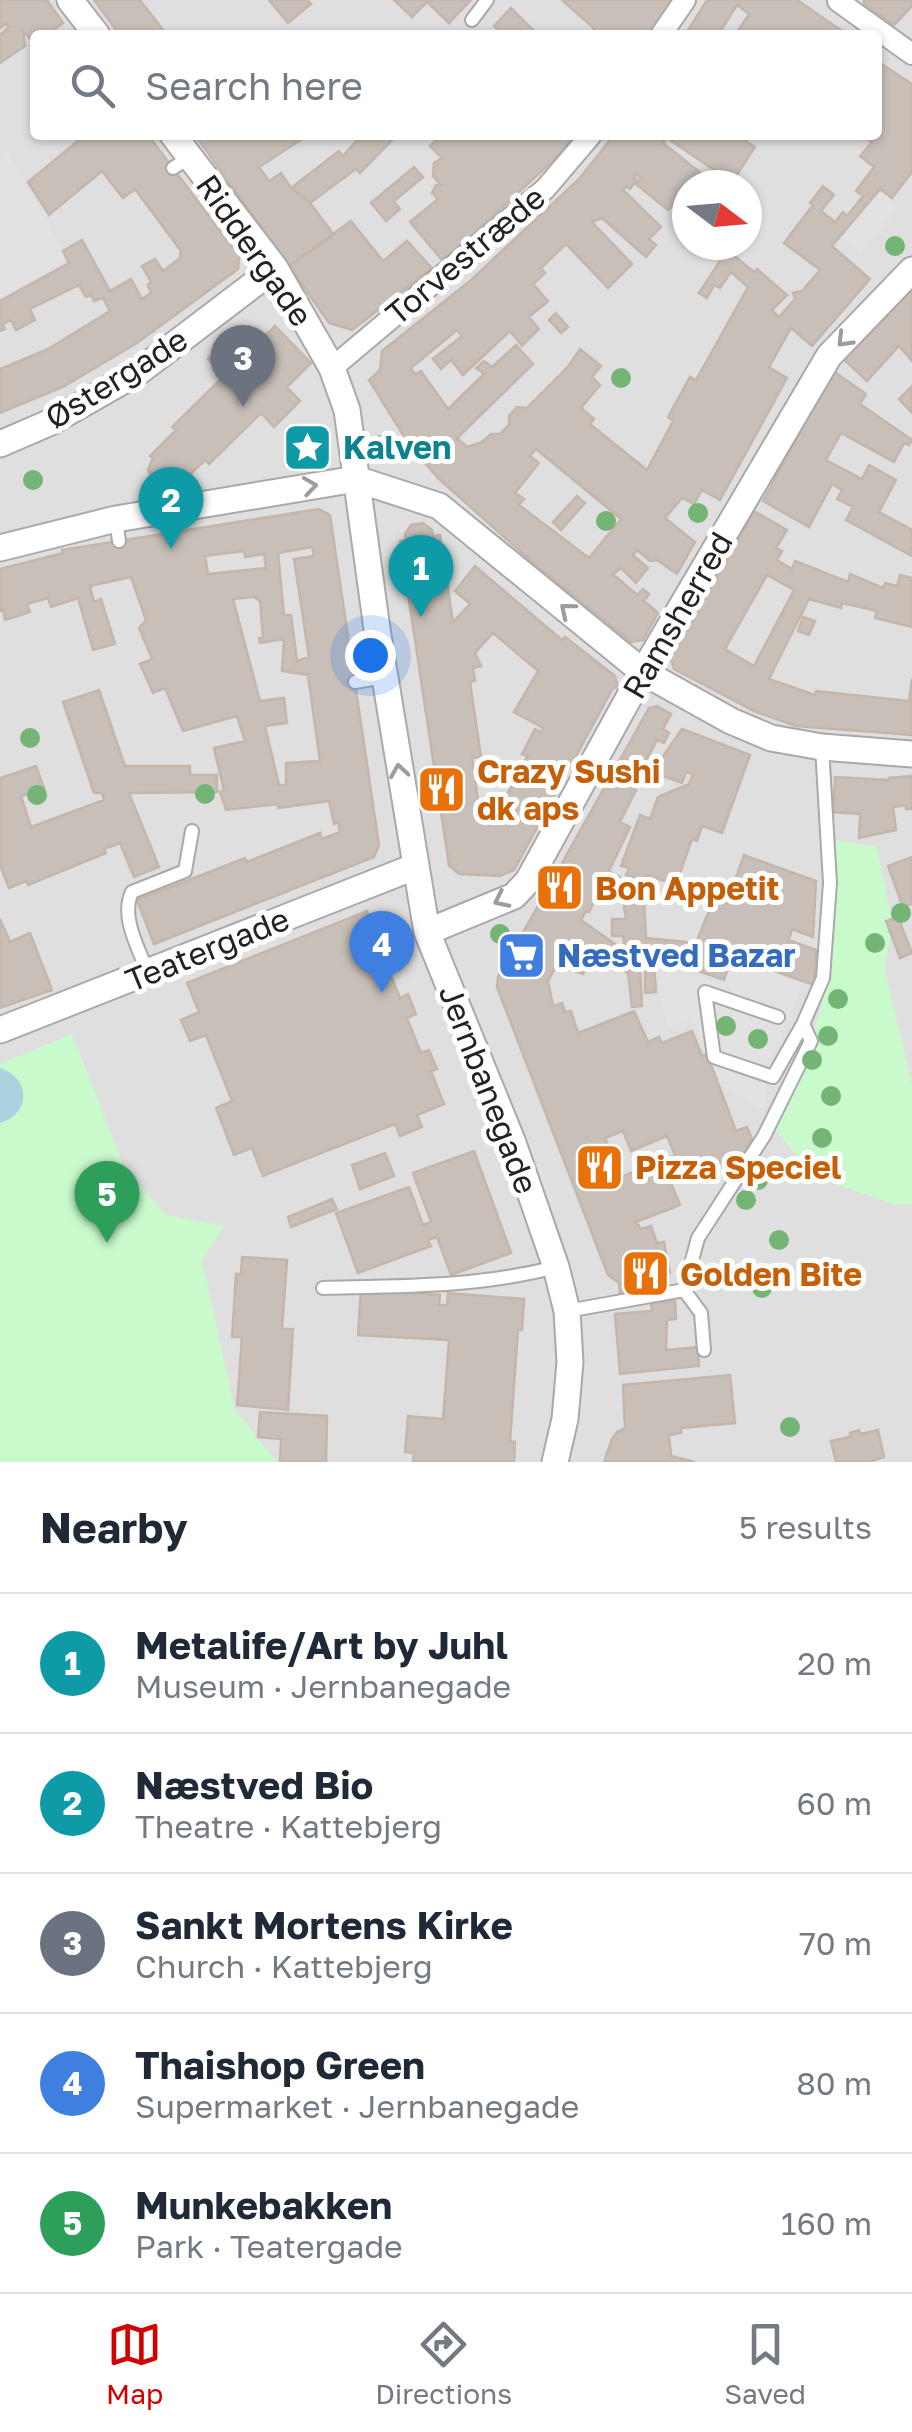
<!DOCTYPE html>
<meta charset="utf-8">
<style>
body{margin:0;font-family:"Golos Text",sans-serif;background:#f2f2f3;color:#1f2937}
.compass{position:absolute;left:672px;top:170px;width:90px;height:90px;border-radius:50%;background:#fff;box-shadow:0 2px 8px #0004;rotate:106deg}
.you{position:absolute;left:370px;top:655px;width:35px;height:35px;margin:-25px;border:8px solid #fff;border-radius:50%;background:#1a73e8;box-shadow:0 0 0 15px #1a73e833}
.badge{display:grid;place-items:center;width:65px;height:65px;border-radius:50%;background:#d40000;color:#fff;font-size:32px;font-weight:700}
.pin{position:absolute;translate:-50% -82px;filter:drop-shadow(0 2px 5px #0008)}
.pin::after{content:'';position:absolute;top:52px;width:35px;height:30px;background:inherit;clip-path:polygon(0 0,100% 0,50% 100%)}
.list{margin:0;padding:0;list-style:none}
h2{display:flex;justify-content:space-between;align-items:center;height:130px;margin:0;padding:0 40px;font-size:42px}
h2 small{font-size:32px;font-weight:400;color:#747a83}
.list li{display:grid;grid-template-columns:65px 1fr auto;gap:30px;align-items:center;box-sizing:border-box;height:140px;padding:0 40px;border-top:2px solid #e0e1e3}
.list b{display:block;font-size:38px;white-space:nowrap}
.list p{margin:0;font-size:32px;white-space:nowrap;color:#747a83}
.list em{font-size:32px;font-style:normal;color:#747a83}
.icon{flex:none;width:55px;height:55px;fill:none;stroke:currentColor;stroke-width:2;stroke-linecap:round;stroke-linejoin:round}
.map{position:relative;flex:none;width:912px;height:1462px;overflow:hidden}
.search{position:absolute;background:#fff;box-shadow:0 2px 8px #0004;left:30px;right:30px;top:30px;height:110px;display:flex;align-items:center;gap:25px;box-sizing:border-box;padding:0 35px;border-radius:10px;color:#747a83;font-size:38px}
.sheet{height:830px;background:#fff}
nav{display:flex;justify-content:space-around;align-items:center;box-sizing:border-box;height:140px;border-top:2px solid #e0e1e3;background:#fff;font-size:28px;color:#747a83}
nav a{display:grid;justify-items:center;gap:5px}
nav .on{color:#d40000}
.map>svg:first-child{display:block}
.residential{fill:#e0dfdf;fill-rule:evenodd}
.park{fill:#c8facc}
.parking{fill:#e2e2e2}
.water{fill:#aad3df}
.building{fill:#c7bfb8;stroke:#c4b6ab;stroke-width:2.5;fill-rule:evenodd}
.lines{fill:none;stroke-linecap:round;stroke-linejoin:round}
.service-casing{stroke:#a9a9a9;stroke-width:16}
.pedestrian-casing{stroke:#a9a9a9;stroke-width:24}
.minor-casing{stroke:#a9a9a9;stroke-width:29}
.service{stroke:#fff;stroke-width:12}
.pedestrian{stroke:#fff;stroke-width:20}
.minor{stroke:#fff;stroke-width:25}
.tree{fill:#74b475}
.oneway{stroke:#9c9c9c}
.labels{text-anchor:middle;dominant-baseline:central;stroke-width:10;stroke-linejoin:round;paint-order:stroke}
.street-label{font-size:32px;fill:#222;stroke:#fff}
.culture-label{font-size:32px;font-weight:bold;fill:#0d838f;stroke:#fff;text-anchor:start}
.food-label{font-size:32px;font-weight:bold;fill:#c56008;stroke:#fff;text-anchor:start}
.shop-label{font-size:32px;font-weight:bold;fill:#366cbe;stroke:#fff;text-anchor:start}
</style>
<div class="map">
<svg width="912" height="1462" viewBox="0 0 912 1462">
<rect width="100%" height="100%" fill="#f2efe9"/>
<path class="residential" d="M0,0H912V1462H0ZM35,35H877V135H35ZM687,185H747V245H687Z"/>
<path class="park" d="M832,840L877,847L893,928L884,966L912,1085V1204H894L814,1177L773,1127L807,1056L827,985Z
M72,1034L124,1167L166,1215L224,1226L202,1260L235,1410L277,1462H0V1064Z"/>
<path class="parking" d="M8,152L68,259L0,298V158Z
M881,193L899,207L860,253L842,238Z
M731,957L802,983L766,1075L765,1110L719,1084L692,1018L667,1028L660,997L659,965L720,984Z"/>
<path class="water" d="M0,1068C31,1078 31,1114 0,1123Z"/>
<path class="building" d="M0,0H47L63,23L47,35H35V44L23,31L25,46L0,63V35L9,27L6,24L0,28Z
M94,0H140L167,35H120Z
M269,0H307L311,4L288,23Z
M394,0H471L449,23L427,2L412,17Z
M562,0H673L648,35H593L597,31Z
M707,0H797L848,35H735L749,14L737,5L718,35H685Z
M864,0H912V6L894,25L864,4Z
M511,8L538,35H503L494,26Z
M877,61L912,84V172L892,198L880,189L832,246L870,279L812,346L791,328L769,367L787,378L720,500L702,490L694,504L682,498L665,518L695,542L677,574L657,560L650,561L637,550L633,555L648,568L636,583L621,568L613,574L637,595L643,589L649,594L644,601L658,613L643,640L631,642L532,562L438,478L408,443L369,380L380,370L382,351L470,281L579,179L614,135H737L755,147L732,182L667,138L663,143L713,183L687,185V214L674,204L668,210L636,184L641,178L636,174L634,177L637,180L630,189L626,186L623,190L661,227L649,239L656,245L646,257L602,218L592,222L632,264L608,288L566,244L541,268L545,273L533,284L548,301L529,317L539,329L522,346L510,331L463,375L451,360L441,369L433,359L462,336L457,330L411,368L415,374L421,371L448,409L484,374L476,368L484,361L492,367L516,345L533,364L457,438L467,447L482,442L491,434H500L509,425V416L517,407L527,408L567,368L580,349L601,366L592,377L600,385L581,408L594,419L590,424L647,470L673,421L668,417L690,377L696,380L748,287L731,272L720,288L714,285L707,298L699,293L727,250L754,272L757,269L787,295L772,310L779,317L795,299L793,293L802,291L820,270L784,243L813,205L810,203L823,186L834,195L821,211L835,222L843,212L847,216L863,196L856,191L874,167L860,156L872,142L861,135H877ZM536,449L621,519L589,558L519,505L524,499L515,493L539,463L530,456Z
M85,135H148L239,256L238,269L137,343L63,387L0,413V369L48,349L110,311L103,298L94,301L91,295L86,297L79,285L30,309L35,320L16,330L11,320L3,324L5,329L0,331V301L69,263L63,251L82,240L110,291L131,279L142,299L151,293L148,285L151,282L142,266L155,259L163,271L180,258L181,251L135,189L123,198L102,171L49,215L28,182Z
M195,135H302L304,138L259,167L269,181L281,173L291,188L310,203L334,235L289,266Z
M353,135H397L360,173L356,169L310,203L291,188L339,151L343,156L358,139Z
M441,135H574L556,158L469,238V243L464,247L459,246L442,260L410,222L438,199L432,193L436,185H441L433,176L434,163L442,158L430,146Z
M414,167L423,177L394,201L400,209L386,221L371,203Z
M351,221L383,261L407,241L432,268L352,330L329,323L289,266Z
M912,284V361L899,346L867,381L841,357Z
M556,313L568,327L561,333L549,320Z
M275,326L311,363L287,387L300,401L274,427L261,413L209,464L205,460L179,485L176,482L162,486L155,482L148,470L153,458L150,456L176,430L172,427L224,376L208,359L234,334L250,350Z
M833,371L866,394L860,404L912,440L909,445L904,443L894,462L841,433L826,460L862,479L869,465L896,480L879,512L912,530V556L846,520L853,507L837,499L842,490L832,484L809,527L763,501Z
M912,386V413L899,399Z
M577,496L585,503L561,530L553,522Z
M319,509L330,515L379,845L374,857L154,944L137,900L245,858L247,862L320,833L322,839L340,832L338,822L334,824L329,801L278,808V804L226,810L220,792L224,791L214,748L245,741L237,716L183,731L165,688L153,693L140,664L152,659L139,628L146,620L131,577L90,586L94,602L101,599L115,644L93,650L78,598L51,607L48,598L27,604L30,612L5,620L3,610L0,611V569L63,553L62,550ZM312,547L314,556L294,559L309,657L297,661L291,615H284L278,553ZM244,551L245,557L264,554L266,568L208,574L205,556ZM254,597L260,601L263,638H259L260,643L284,639L282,671L308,675L320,761L286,763V785H279L265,726L287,723L284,698L260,701L233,599Z
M754,511L787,530L776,548L782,551L777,560L792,569L795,561L848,582L850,574L883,588L885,583L897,586L900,575L912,578V627L875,618L877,611L842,603L841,608L809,599L769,679L815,695L816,691L909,701L912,679V735L796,726L754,711L674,669L671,659ZM767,575L794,590L754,666L725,649Z
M423,523L432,530L433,536L440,535L453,622L470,604L455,591L475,566L562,640L565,637L615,676L618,687L613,688L514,870L500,876L459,874L449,865L400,541L406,540L405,534L411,525ZM493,633L538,671L514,712L543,728L541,732L535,729L522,754L528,756L515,774L518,775L506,796L509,797L502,819L480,814L472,758L481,757L470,682L475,681L473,668L481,666L475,653Z
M803,617L815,621L809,635L798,631Z
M99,690L125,766H190V775H217V792L129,793L159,867L134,877L120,843L104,849L106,853L28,885L26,881L9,888L0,865V778L36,766L44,788L21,796L31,827L104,800L102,793H94L63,702Z
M657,706L671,714L663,729L669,733L664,743L657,740L644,765L647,767L632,787L636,790L620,822L630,827L609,871L620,877L616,886L644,899L646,938L696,943L714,898L727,903L744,855L816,881L813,937L792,929L789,940L816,950L814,985L732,956L724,980L687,967L654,966L656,992L645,993V965H640L642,1006L632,1007L628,973L593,955L583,974L557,965L548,981L553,1006L562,1003L565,1012L571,1011L578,1033L634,1011L648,1042L659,1037L662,1043L692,1031L702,1056L707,1054L736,1131L747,1127L752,1139L744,1153L671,1183L680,1205L636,1222L641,1229L651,1226L657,1243L664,1242L670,1273L657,1276L659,1286L620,1293L619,1283L608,1275L497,987L498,977L649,708ZM604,881L603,892L623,899L626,919H612V936H623L625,951L581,920L586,911L589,912ZM623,1131L631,1151L667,1136L675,1155L621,1177L605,1138Z
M682,729L750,755L722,833L702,826L697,841L692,839L676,885L647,875L644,882L626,875L629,868L621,866L640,815L650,819L658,797L689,784L693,774L686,772L682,783L657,774L662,763L659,762Z
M912,776V809H906V805L893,807L896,830L859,838L860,814L833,812L835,777L889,780V778Z
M912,857V904L903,907L888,866Z
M367,911L380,943L387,941L395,960L386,964L400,998L408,994L416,1014L407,1018L421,1053L429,1050L437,1069L431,1071L444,1104L417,1115L422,1127L400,1136L395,1124L263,1176L252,1148L234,1155L216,1108L232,1101L206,1035L190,1041L181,1020L199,1012L187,983Z
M898,917L912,953L900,958L886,921Z
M0,919L10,942L30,933L52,990L0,1008Z
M474,1151L511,1253L451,1275L437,1237L428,1240L431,1246L358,1273L336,1213L409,1187L423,1225L431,1222L413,1173Z
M385,1153L394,1176L360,1189L352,1165Z
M332,1199L337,1209L291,1227L288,1217Z
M242,1257L287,1260L282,1329H293L288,1410L237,1405L242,1337H232L236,1274H241Z
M361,1289L440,1295L439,1305H447L448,1293L524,1299L522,1330H518L510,1441L515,1442L514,1462H413L414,1453L405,1452L408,1416L443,1419L449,1340L358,1335Z
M675,1301L676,1319L667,1320L666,1350L698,1347L699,1366L620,1374L615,1314L652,1311L651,1303Z
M730,1375L735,1423L681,1428V1433L669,1435L671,1456L695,1462H604L612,1439L617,1432L625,1428L623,1385Z
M260,1412L327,1416L326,1462H280L281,1439L258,1437Z
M859,1430L860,1434L878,1430L884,1457L869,1462H836L831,1441L850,1437V1433Z"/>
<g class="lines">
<defs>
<path id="service" d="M472,20L487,0
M173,168L190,157
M116,519L119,541
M355,682L384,677
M148,973C139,949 120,917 132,892L185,871L192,831
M778,1017L705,992L714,1057L773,1077L803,1024
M323,1288C402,1286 479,1287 556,1267
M684,1290L698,1238L764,1136L811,1041L803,1024L823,978L830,883L822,747
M684,1290L701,1313L704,1350
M567,1311L684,1290"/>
<path id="pedestrian" d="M838,1L912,54
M661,35L685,0
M332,368L545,189L591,135"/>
<path id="minor" d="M70,0L97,35
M173,135L275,268L332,368L347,410L377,629L427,932L513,1143L556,1267L567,1311L570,1362L565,1419L555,1462
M0,444L51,422L137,373L275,268
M0,548L116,519L356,479L439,506L643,672L731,721L771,738L822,747L912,754
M427,932L514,896L528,881L643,672L829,356L912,270
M0,1030L414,867"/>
</defs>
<use href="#service" class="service-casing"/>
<use href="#pedestrian" class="pedestrian-casing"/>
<use href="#minor" class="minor-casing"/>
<use href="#service" class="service"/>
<use href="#pedestrian" class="pedestrian"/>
<use href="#minor" class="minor"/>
</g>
<g class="tree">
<circle cx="895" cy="246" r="10"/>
<circle cx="621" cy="378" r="10"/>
<circle cx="381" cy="445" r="10"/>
<circle cx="33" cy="480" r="10"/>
<circle cx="698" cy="513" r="10"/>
<circle cx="606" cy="521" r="10"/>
<circle cx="30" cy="738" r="10"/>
<circle cx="205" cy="794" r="10"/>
<circle cx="37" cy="795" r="10"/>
<circle cx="901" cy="913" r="10"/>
<circle cx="500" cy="934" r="10"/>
<circle cx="875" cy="943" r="10"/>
<circle cx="838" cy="999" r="10"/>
<circle cx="726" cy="1026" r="10"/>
<circle cx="828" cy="1036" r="10"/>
<circle cx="758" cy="1039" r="10"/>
<circle cx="812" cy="1060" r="10"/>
<circle cx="831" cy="1096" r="10"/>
<circle cx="822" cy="1138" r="10"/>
<circle cx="758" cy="1180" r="10"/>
<circle cx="746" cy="1200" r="10"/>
<circle cx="779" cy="1240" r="10"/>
<circle cx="762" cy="1288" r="10"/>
<circle cx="790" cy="1427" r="10"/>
</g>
<defs><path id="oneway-chevron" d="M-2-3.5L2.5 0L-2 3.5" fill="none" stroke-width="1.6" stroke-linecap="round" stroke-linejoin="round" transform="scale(2.5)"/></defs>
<g class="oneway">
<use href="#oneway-chevron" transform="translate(844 340) rotate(134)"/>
<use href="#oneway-chevron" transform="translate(310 486) rotate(-8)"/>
<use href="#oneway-chevron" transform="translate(567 610) rotate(-141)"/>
<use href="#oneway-chevron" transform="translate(399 771) rotate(-99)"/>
<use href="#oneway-chevron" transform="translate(501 900) rotate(154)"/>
</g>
<defs>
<symbol id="sight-square" viewBox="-11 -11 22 22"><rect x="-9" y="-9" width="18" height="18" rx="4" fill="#0f9aa8" stroke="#fff"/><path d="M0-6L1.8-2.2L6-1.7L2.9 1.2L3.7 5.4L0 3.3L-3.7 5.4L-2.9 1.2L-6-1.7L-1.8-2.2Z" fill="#fff"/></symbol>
<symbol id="restaurant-square" viewBox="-11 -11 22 22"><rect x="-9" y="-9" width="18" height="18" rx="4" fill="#e8710a" stroke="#fff"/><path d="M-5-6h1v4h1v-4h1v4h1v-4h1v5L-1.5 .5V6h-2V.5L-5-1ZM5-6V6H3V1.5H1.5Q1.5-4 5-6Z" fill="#fff"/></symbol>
<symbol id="supermarket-square" viewBox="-11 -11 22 22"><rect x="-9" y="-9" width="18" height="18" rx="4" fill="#3f7fe0" stroke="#fff"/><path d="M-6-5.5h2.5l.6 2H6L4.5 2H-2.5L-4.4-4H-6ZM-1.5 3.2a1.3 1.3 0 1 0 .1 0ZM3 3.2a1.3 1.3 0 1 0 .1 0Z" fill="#fff"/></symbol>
</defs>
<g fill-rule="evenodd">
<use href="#sight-square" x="280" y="420" width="55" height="55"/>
<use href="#restaurant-square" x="414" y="762" width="55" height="55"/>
<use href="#restaurant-square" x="532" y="860" width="55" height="55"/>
<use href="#supermarket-square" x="494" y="928" width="55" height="55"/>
<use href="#restaurant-square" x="572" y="1140" width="55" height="55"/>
<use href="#restaurant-square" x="618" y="1246" width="55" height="55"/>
</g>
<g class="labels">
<g class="street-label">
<text transform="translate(255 250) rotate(55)">Riddergade</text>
<text transform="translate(465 255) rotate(-40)">Torvestræde</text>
<text transform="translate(116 378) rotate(-32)">Østergade</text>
<text transform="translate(677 615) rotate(-60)">Ramsherred</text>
<text transform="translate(207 949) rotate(-22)">Teatergade</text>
<text transform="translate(489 1089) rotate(69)">Jernbanegade</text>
</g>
<g class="culture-label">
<text x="343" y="447">Kalven</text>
</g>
<g class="food-label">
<text x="477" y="771">Crazy Sushi<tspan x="477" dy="37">dk aps</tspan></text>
<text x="595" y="888">Bon Appetit</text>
<text x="635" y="1167">Pizza Speciel</text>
<text x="680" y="1274">Golden Bite</text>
</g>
<g class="shop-label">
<text x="557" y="955">Næstved Bazar</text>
</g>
</g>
</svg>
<svg class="compass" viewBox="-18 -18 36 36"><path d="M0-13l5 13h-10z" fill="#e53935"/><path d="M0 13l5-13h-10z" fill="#747a83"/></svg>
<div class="you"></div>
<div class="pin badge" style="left:421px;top:617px;background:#0f9aa8">1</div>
<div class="pin badge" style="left:171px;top:549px;background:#0f9aa8">2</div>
<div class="pin badge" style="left:243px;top:407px;background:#6b7280">3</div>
<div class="pin badge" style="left:382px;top:993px;background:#3f7fe0">4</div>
<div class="pin badge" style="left:107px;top:1243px;background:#2e9e5b">5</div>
<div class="search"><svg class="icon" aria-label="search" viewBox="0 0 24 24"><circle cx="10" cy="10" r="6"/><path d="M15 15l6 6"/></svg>Search here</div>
</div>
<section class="sheet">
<h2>Nearby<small>5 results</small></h2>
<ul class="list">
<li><span class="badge" style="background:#0f9aa8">1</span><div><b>Metalife/Art by Juhl</b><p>Museum · Jernbanegade</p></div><em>20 m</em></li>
<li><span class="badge" style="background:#0f9aa8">2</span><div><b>Næstved Bio</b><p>Theatre · Kattebjerg</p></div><em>60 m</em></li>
<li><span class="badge" style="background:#6b7280">3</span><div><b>Sankt Mortens Kirke</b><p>Church · Kattebjerg</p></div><em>70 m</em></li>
<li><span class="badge" style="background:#3f7fe0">4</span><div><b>Thaishop Green</b><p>Supermarket · Jernbanegade</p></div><em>80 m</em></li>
<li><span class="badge" style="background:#2e9e5b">5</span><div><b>Munkebakken</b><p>Park · Teatergade</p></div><em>160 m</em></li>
</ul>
</section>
<nav>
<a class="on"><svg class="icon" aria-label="map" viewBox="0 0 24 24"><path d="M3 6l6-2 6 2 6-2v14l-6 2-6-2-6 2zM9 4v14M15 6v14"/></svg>Map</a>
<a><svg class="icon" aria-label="directions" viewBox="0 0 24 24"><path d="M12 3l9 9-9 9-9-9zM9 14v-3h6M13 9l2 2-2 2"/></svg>Directions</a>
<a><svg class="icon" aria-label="saved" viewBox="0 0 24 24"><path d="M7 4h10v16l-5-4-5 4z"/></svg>Saved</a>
</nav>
